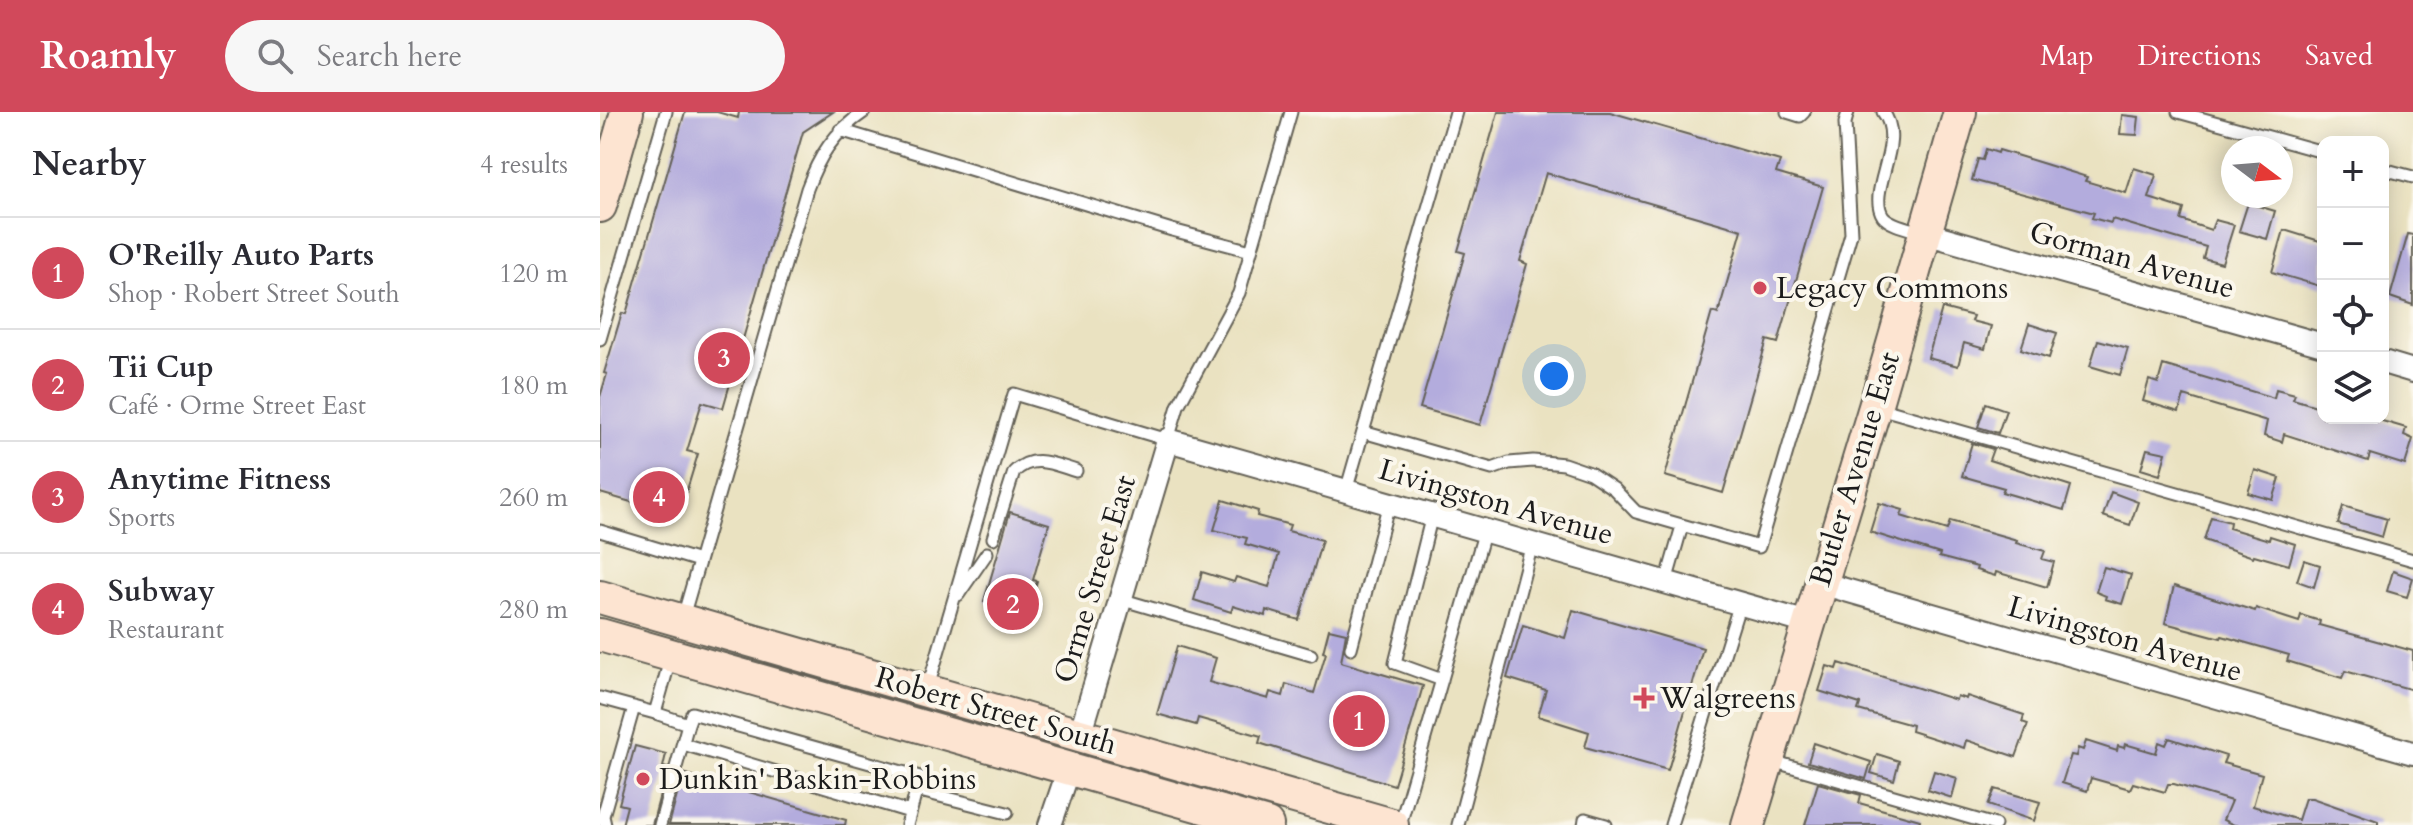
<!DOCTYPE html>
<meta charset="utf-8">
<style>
body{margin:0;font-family:Cardo,serif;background:#f7f7f7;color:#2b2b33}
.controls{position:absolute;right:24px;top:24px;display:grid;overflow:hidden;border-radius:16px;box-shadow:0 4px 20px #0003}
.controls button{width:72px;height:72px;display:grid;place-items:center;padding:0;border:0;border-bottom:2px solid #e1e1e2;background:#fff;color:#2b2b33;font:40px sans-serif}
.compass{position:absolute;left:1621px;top:24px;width:72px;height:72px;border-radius:50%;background:#fff;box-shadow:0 4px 20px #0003;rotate:106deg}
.you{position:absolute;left:954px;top:264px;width:28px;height:28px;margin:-20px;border:6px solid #fff;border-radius:50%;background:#1a73e8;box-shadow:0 0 0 12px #1a73e833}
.badge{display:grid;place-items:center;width:52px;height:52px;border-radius:50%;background:#d1495b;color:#fff;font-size:26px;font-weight:700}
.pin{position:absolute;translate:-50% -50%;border:4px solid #fff;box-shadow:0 2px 8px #0006}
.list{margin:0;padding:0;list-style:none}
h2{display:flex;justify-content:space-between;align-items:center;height:104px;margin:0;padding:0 32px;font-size:34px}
h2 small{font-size:26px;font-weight:400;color:#7c7c81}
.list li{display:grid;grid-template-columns:52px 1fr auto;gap:24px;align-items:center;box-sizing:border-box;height:112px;padding:0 32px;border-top:2px solid #e1e1e2}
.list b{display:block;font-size:30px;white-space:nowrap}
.list p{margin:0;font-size:26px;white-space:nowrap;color:#7c7c81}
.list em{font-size:26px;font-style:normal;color:#7c7c81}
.icon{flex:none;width:44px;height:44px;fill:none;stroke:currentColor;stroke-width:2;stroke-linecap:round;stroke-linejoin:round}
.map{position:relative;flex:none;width:1813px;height:713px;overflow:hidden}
header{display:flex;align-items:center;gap:48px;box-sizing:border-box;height:112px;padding:0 40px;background:#d1495b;color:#fff}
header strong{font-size:38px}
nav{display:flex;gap:44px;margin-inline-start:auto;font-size:28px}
.search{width:560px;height:72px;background:#f7f7f7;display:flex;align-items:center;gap:20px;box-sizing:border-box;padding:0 28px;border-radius:44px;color:#7c7c81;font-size:30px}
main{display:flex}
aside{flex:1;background:#fff}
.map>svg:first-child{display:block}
.building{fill:#b3acdd}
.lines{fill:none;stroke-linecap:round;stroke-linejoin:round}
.lane-casing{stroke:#646156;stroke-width:15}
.street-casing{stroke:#646156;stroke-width:26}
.secondary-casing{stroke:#646156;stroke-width:36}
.lane{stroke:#fff;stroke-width:11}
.street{stroke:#fff;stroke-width:22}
.secondary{stroke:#fde4d1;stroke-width:32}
.poi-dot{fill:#d1495b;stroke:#fbf7ec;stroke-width:3}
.labels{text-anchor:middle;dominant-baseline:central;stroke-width:8;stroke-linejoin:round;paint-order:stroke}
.street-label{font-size:30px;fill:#1c1c1c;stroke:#fbf7ec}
.poi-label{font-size:30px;fill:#1c1c1c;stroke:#fbf7ec;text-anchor:start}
</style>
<header>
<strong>Roamly</strong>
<div class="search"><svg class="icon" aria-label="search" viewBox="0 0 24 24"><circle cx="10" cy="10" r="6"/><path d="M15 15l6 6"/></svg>Search here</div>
<nav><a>Map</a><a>Directions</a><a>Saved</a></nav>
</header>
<main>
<aside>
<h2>Nearby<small>4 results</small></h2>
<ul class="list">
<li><span class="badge">1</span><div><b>O'Reilly Auto Parts</b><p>Shop · Robert Street South</p></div><em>120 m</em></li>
<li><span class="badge">2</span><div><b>Tii Cup</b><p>Café · Orme Street East</p></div><em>180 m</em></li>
<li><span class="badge">3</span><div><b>Anytime Fitness</b><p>Sports</p></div><em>260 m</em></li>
<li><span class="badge">4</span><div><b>Subway</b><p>Restaurant</p></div><em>280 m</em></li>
</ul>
</aside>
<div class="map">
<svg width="1813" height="713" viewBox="0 0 1813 713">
<rect width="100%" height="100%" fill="#fbf7ec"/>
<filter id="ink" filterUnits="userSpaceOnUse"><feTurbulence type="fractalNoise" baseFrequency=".0125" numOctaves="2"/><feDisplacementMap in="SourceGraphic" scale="16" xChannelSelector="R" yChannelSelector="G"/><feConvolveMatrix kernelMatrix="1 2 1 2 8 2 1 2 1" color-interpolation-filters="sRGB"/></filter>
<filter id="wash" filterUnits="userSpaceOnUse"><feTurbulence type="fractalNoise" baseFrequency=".006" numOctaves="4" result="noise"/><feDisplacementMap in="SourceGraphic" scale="32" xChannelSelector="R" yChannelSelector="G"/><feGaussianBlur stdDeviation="1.8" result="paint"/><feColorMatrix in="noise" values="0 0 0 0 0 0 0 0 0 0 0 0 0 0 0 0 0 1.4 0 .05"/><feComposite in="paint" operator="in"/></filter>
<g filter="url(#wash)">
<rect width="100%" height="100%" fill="#eae2c1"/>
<g id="blocks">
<path class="building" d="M85,0H117L138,6L139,0H233L203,20L123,296L102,290L87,339L98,342L79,404L0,381V285L7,262L4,261L22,201L26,202Z
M898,0H1010L1180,49L1176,61L1223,75L1178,231L1167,228L1123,381L1065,364L1112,200L1118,202L1142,118L946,61L920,149L927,152L880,313L820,296L865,141L858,139Z
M1522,3L1539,5L1537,23L1520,22Z
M1386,37L1398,41L1399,38L1445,52L1487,65L1485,69L1526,81L1534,56L1556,63L1549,86L1584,97L1581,108L1611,118L1615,108L1634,113L1622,151L1603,146L1606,135L1512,107L1511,111L1492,106L1494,101L1372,68L1378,47L1383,48Z
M1648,91L1675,99L1667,127L1639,119Z
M1684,118L1723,130V175L1672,160Z
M1808,122L1813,123V193L1790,185Z
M1342,196L1373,204L1371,209L1391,214L1385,237L1364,231L1358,254L1328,246Z
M1429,212L1457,221L1449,246L1421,237Z
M1498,228L1528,236L1520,263L1490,254Z
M1563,253L1674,286L1676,277L1695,282L1693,287L1723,296V306H1772L1806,316L1804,323L1813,327L1805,353L1770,342L1768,349L1684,322L1682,330L1664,324L1667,309L1584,284L1579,300L1543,289L1549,268L1558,271Z
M1386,291L1406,298L1398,321L1378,315Z
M1372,331L1393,337L1389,348L1471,374L1464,398L1402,380L1404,376L1362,364Z
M1547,337L1566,341L1560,363L1541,357Z
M1655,358L1680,366L1673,388L1648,381Z
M1511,380L1538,390L1530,413L1503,404Z
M623,388L658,399L657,404L690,413L688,419L722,428L699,508L666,498L665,504L633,494L631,500L594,488L602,460L634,470L636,465L669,475L679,442L645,432L647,426L614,418Z
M1279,391L1303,398L1301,404L1347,418L1350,409L1417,428L1416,431L1445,439L1442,447L1454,450L1447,475L1396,460L1395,464L1376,458L1377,455L1339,445L1340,442L1270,420Z
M1743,394L1787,407L1782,425L1738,412Z
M410,400L449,412L433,468L437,469L426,508L405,502L407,495L384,489Z
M1611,405L1630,410L1629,416L1669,428L1670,424L1695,432L1689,453L1654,443L1653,445L1604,428Z
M1704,448L1720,453L1714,475L1697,469Z
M1504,455L1531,463L1522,492L1505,487L1506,484L1496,480Z
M1793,459L1813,466L1807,485L1787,479Z
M1574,474L1655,499L1656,496L1699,510L1701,503L1720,509L1719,513L1813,539V578L1745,559L1742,566L1687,549L1689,543L1622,524L1621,526L1565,511Z
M973,498L1103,536L1068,658L985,635L989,620L938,604L946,578L907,566L923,513L965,526Z
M729,517L746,521L741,550L823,574L794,673L659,631L661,624L598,606L596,613L557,602L577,534L616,546L609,570L668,587L670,580L683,584L686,572L714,581L726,541L723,540Z
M1239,551L1356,588L1357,584L1366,587L1367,584L1424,603L1422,610L1428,612L1416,645L1366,628L1364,636L1311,619L1312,613L1258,598L1260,592L1219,579L1227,554L1237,557Z
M1569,626L1626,644L1623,651L1662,662L1653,694L1698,708L1705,686H1712L1778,709V713H1634L1623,708L1631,689L1574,672H1568L1565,680L1533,671L1530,677L1491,666L1487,679L1462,671L1471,643L1476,644L1478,636L1483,638L1486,629L1517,639L1518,634L1524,636L1525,632L1556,641L1559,630L1566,633Z
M1214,631L1271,650L1266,667L1208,650Z
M35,634L66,642L63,655L67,656L52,713H22L27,694L19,692Z
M1277,642L1299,649L1294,668L1271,661Z
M1334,659L1357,666L1352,686L1328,678Z
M83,661L246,708L245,713H69Z
M1218,671L1261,683L1259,691L1320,708L1319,713H1205Z
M1395,677L1440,690L1434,709L1388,693Z"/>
</g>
</g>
<g filter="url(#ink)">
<use href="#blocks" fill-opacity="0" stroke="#646156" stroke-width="2"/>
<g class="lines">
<defs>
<path id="lane" d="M856,0L763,320L892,357L909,351L933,349L964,352L990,361L1014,377L1036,400L1159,435L1251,122L1245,11L1248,0
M1187,0L1200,4L1204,0
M1283,0C1307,30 1266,79 1283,104C1291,114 1313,117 1324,121
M1578,0L1723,40
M240,18L572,118L651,139
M1783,57L1813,65
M0,227L66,0
M1279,296L1813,448
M746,379L763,320
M832,403L795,551L842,568
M0,419L99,449
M393,426L414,360C433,341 453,352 476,359
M1066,470L1082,414
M358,483L387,441
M520,487L711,543
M83,505L207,77C219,44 234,20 264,0
M751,536L789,391
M328,575L414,282L568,328L578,294L639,181L691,0
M0,586L55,601
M88,612L92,601L320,665L307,713
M83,632L310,700
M1172,649L1395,713
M316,678L407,701
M5,713L3,704L34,595
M60,713L88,612L55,601L70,548
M800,713L885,418
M858,713L932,432
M984,713L985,707L1006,713
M1071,713L1140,491"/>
<path id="street" d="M1325,121L1723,233
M1783,250L1813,259
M1221,471L1813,641
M480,623L568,328L1208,511
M450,713L469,657"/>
<path id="secondary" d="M0,94L27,0
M0,485L792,713
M0,523L667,713
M1148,713L1275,295L1360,0"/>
</defs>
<use href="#lane" class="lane-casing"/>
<use href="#street" class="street-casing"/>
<use href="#secondary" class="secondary-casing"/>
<use href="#lane" class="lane"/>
<use href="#street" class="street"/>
<use href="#secondary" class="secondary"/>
</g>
</g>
<g class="poi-dot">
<circle cx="1160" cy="176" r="8"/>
<path d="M1040 574h8v8h8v8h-8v8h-8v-8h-8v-8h8z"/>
<circle cx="43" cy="667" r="8"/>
</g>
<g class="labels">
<g class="street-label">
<text transform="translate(1532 148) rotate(16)">Gorman Avenue</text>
<text transform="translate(1255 357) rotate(-73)">Butler Avenue East</text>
<text transform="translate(896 390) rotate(16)">Livingston Avenue</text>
<text transform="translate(495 467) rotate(-73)">Orme Street East</text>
<text transform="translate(1525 527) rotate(16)">Livingston Avenue</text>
<text transform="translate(396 599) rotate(16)">Robert Street South</text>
</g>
<g class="poi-label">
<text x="1176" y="176">Legacy Commons</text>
<text x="1060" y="586">Walgreens</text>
<text x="59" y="667">Dunkin' Baskin-Robbins</text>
</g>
</g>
</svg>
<div class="controls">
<button>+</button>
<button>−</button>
<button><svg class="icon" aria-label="locate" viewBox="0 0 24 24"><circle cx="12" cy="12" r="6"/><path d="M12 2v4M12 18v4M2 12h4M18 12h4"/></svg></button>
<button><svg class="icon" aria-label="layers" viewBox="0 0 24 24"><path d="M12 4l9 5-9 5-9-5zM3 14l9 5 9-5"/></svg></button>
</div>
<svg class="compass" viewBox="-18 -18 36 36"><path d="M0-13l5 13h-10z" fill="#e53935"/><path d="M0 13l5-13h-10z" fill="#7c7c81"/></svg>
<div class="you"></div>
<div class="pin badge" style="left:759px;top:609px">1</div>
<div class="pin badge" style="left:413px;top:492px">2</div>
<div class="pin badge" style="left:124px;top:246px">3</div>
<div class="pin badge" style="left:59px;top:385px">4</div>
</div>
</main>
